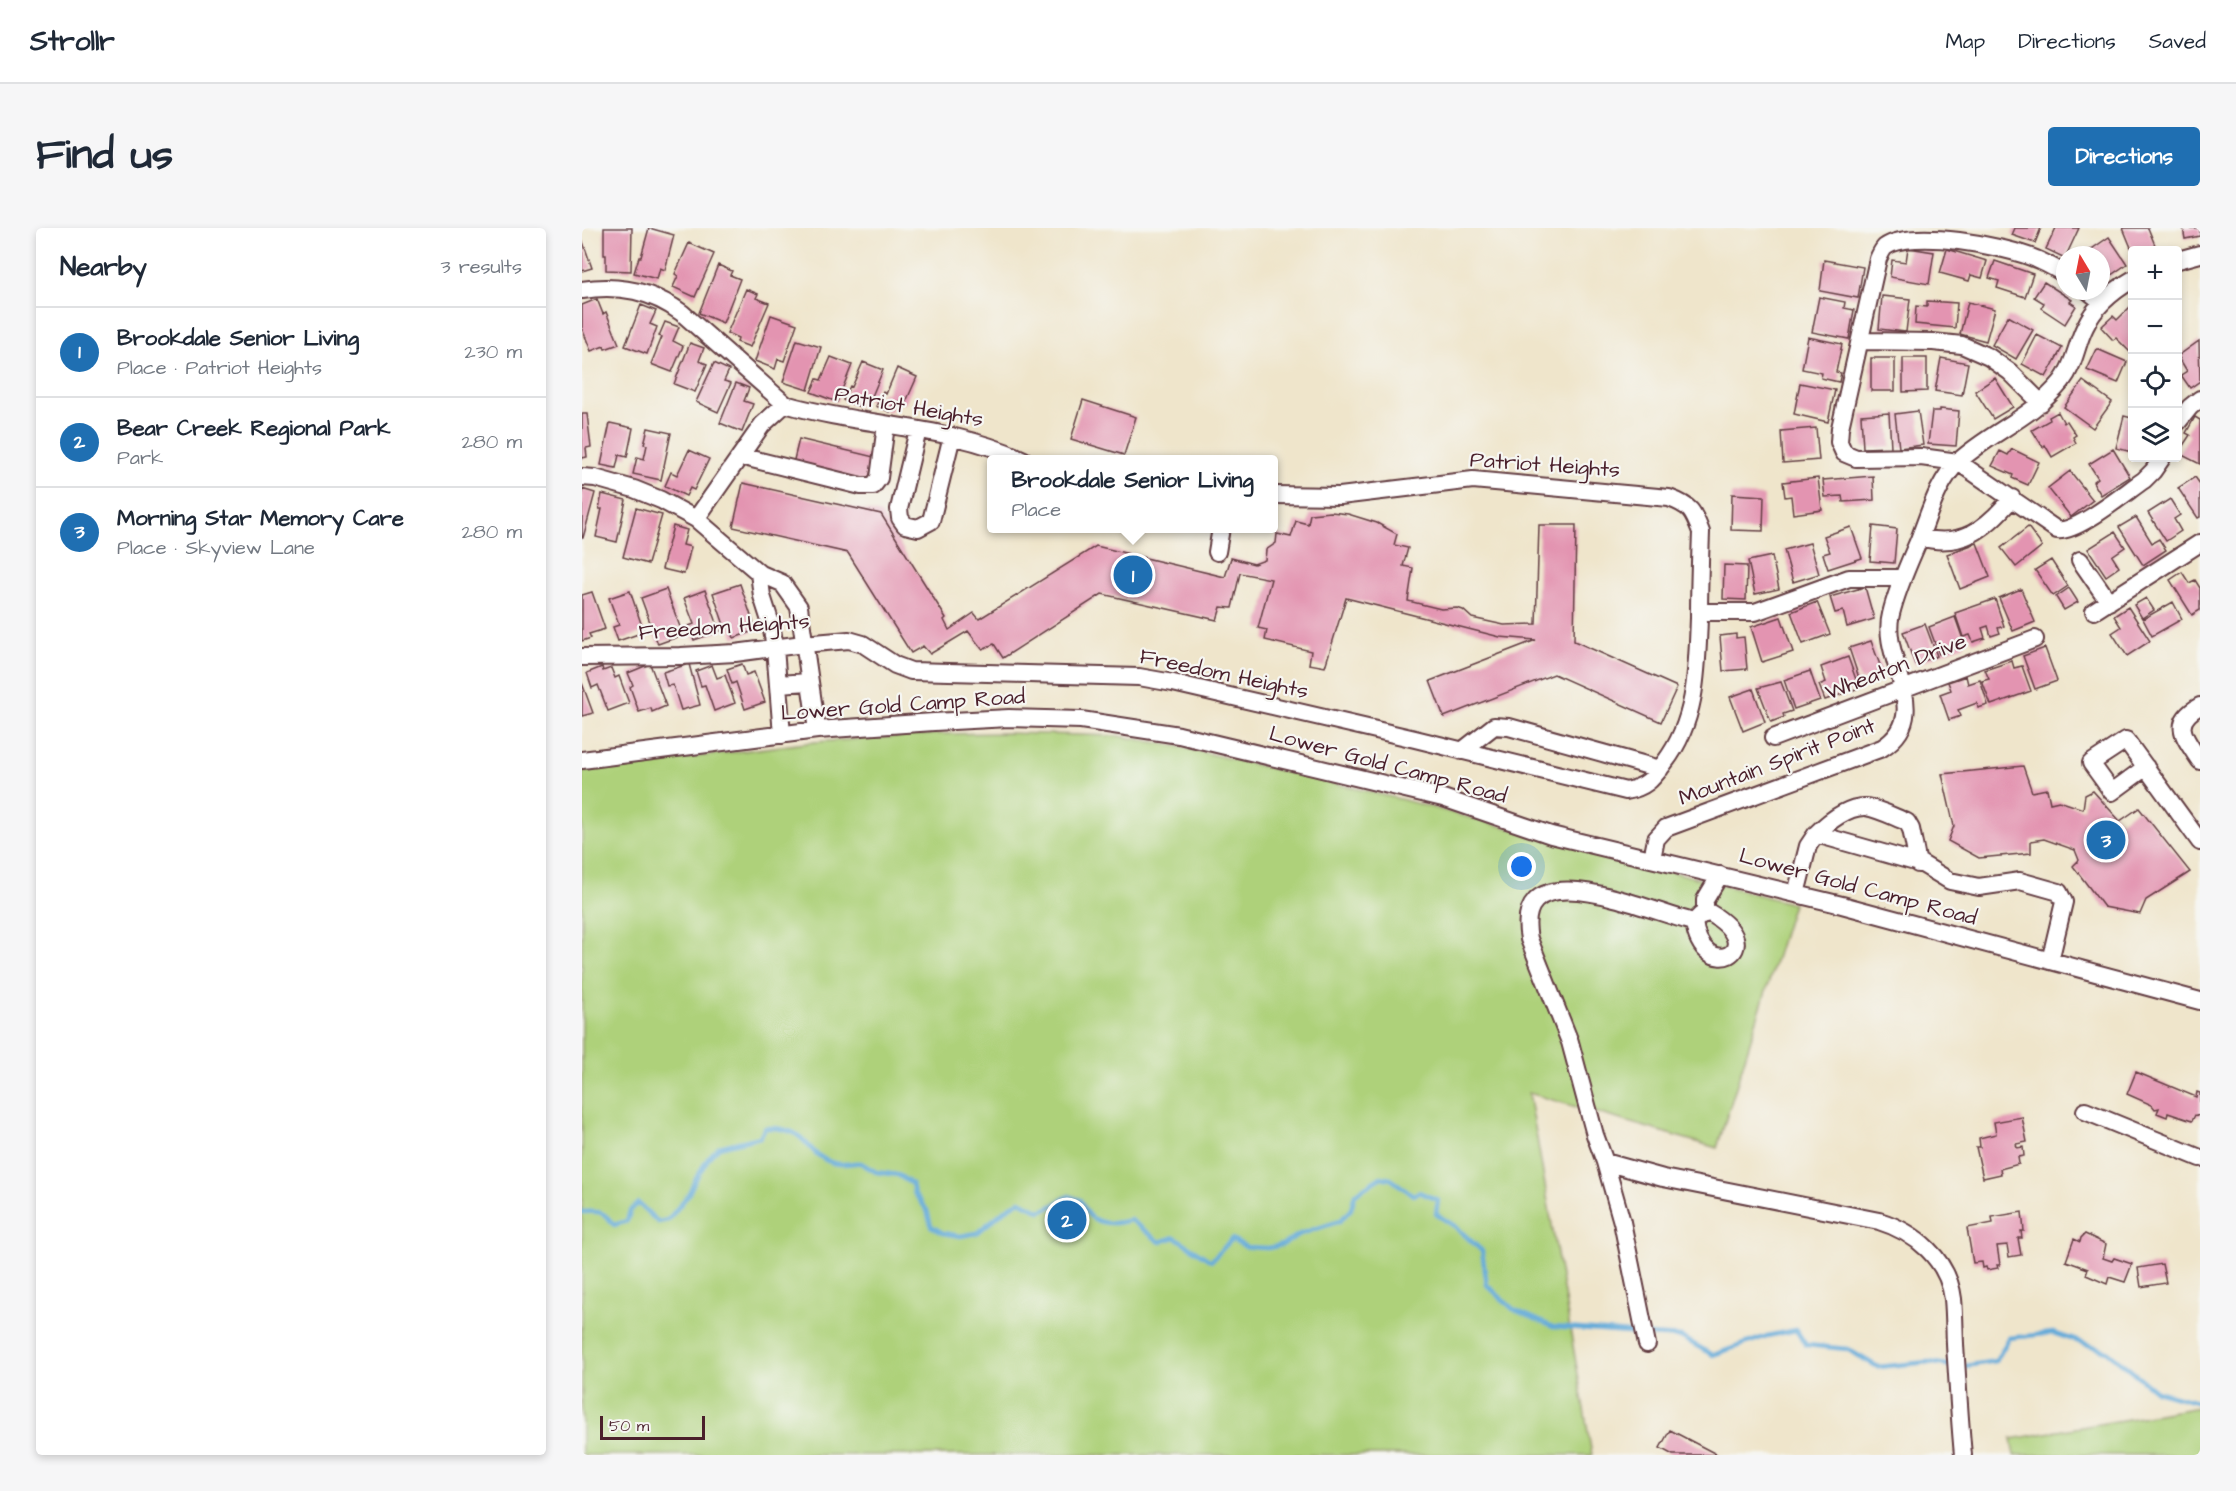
<!DOCTYPE html>
<meta charset="utf-8">
<style>
body{margin:0;font-family:"Architects Daughter",sans-serif;background:#f6f6f7;color:#1f2937}
.controls{position:absolute;right:18px;top:18px;display:grid;overflow:hidden;border-radius:6px;box-shadow:0 3px 9px #0003}
.controls button{width:54px;height:54px;display:grid;place-items:center;padding:0;border:0;border-bottom:2px solid #e0e1e3;background:#fff;color:#1f2937;font:30px sans-serif}
.compass{position:absolute;left:1474px;top:18px;width:54px;height:54px;border-radius:50%;background:#fff;box-shadow:0 3px 9px #0003;rotate:350deg}
.scale{position:absolute;left:18px;bottom:15px;width:105px;box-sizing:border-box;padding-left:6px;border:3px solid #4a1f2b;border-top:0;font-size:16px;line-height:21px;white-space:nowrap;color:#4a1f2b;-webkit-text-stroke:4px #f6f6f2;paint-order:stroke}
.you{position:absolute;left:940px;top:639px;width:21px;height:21px;margin:-15px;border:4px solid #fff;border-radius:50%;background:#1a73e8;box-shadow:0 0 0 9px #1a73e833}
.badge{display:grid;place-items:center;width:39px;height:39px;border-radius:50%;background:#1f6fb2;color:#fff;font-size:20px;font-weight:700}
.pin{position:absolute;translate:-50% -50%;border:3px solid #fff;box-shadow:0 2px 6px #0006}
.popup{position:absolute;left:405px;top:227px;width:291px;height:78px;box-sizing:border-box;display:grid;place-content:center;border-radius:6px;background:#fff;filter:drop-shadow(0 2px 4px #0005);font-size:20px;white-space:nowrap;color:#747a83}
.popup b{font-size:22px;color:#1f2937}
.popup::after{content:'';position:absolute;left:50%;top:100%;margin-left:-12px;border:12px solid transparent;border-top-color:#fff}
.list{margin:0;padding:0;list-style:none}
h2{display:flex;justify-content:space-between;align-items:center;height:78px;margin:0;padding:0 24px;font-size:26px}
h2 small{font-size:20px;font-weight:400;color:#747a83}
.list li{display:grid;grid-template-columns:39px 1fr auto;gap:18px;align-items:center;box-sizing:border-box;height:90px;padding:0 24px;border-top:2px solid #e0e1e3}
.list b{display:block;font-size:22px;white-space:nowrap}
.list p{margin:0;font-size:20px;white-space:nowrap;color:#747a83}
.list em{font-size:20px;font-style:normal;color:#747a83}
.icon{flex:none;width:33px;height:33px;fill:none;stroke:currentColor;stroke-width:2;stroke-linecap:round;stroke-linejoin:round}
.map{position:relative;flex:none;width:1618px;height:1227px;overflow:hidden;border-radius:6px}
header{display:flex;align-items:center;gap:36px;box-sizing:border-box;height:84px;padding:0 30px;background:#fff;border-bottom:2px solid #e0e1e3}
header strong{font-size:28px}
nav{display:flex;gap:33px;margin-inline-start:auto;font-size:21px}
.intro{display:flex;align-items:center;justify-content:space-between;box-sizing:border-box;height:144px;padding:0 36px}
h1{margin:0;font-size:42px}
.button{padding:15px 27px;border-radius:6px;background:#1f6fb2;color:#fff;font-size:21px;font-weight:700}
main{display:flex;gap:36px;padding:0 36px}
aside{flex:1;background:#fff;border-radius:6px;box-shadow:0 3px 9px #0003}
.map>svg:first-child{display:block}
.green{fill:#aed17a;stroke:#7c7852;stroke-width:1.5}
.lines{fill:none;stroke-linecap:round;stroke-linejoin:round}
.stream{stroke:#62aad9;stroke-width:4.5}
.building{fill:#e394b1}
.minor-casing{stroke:#633d43;stroke-width:20}
.minor{stroke:#fff;stroke-width:16}
.labels{text-anchor:middle;dominant-baseline:central;stroke-width:4.5;stroke-linejoin:round;paint-order:stroke}
.street-label{font-size:22px;fill:#4a1f2b;stroke:#f6f6f2}
</style>
<header>
<strong>Strollr</strong>
<nav><a>Map</a><a>Directions</a><a>Saved</a></nav>
</header>
<div class="intro"><h1>Find us</h1><a class="button">Directions</a></div>
<main>
<aside>
<h2>Nearby<small>3 results</small></h2>
<ul class="list">
<li><span class="badge">1</span><div><b>Brookdale Senior Living</b><p>Place · Patriot Heights</p></div><em>230 m</em></li>
<li><span class="badge">2</span><div><b>Bear Creek Regional Park</b><p>Park</p></div><em>280 m</em></li>
<li><span class="badge">3</span><div><b>Morning Star Memory Care</b><p>Place · Skyview Lane</p></div><em>280 m</em></li>
</ul>
</aside>
<div class="map">
<svg width="1618" height="1227" viewBox="0 0 1618 1227">
<rect width="100%" height="100%" fill="#f6f6f2"/>
<filter id="ink" filterUnits="userSpaceOnUse"><feTurbulence type="fractalNoise" baseFrequency=".0167" numOctaves="2"/><feDisplacementMap in="SourceGraphic" scale="12" xChannelSelector="R" yChannelSelector="G"/><feConvolveMatrix kernelMatrix="1 2 1 2 8 2 1 2 1" color-interpolation-filters="sRGB"/></filter>
<filter id="wash" filterUnits="userSpaceOnUse"><feTurbulence type="fractalNoise" baseFrequency=".008" numOctaves="4" result="noise"/><feDisplacementMap in="SourceGraphic" scale="24" xChannelSelector="R" yChannelSelector="G"/><feGaussianBlur stdDeviation="1.35" result="paint"/><feColorMatrix in="noise" values="0 0 0 0 0 0 0 0 0 0 0 0 0 0 0 0 0 1.4 0 .05"/><feComposite in="paint" operator="in"/></filter>
<g filter="url(#wash)">
<rect width="100%" height="100%" fill="#efe5cb"/>
<path class="green" d="M425,505L537,508L599,519L822,572L1211,676L1135,920L947,865L1010,1227H0V543L232,514L355,506Z
M1618,1179V1227H1432L1429,1211Z"/>
<g class="lines">
<path class="stream" d="M0,984C17,984 20,981 32,997L45,993L48,983L56,975L76,994L86,992L106,967L113,952L127,929L137,919L178,909L183,900C228,898 221,926 251,935C261,938 270,934 279,935L294,944L316,947L330,956L332,965L345,982L349,998L361,1005L378,1008L395,1005L423,982L438,973L458,983C471,980 476,973 487,968L498,972C507,997 526,998 549,992L578,1014L593,1009L629,1033L650,1011L664,1019L686,1020L700,1017L718,1006L758,993L769,981L773,966L799,949L809,951L831,967L837,964L856,972L854,986L874,999L900,1023L905,1057L931,1081L971,1099L1059,1106
M1067,1107L1099,1109L1131,1127L1185,1108L1214,1102L1224,1117L1265,1121L1296,1139L1346,1134L1377,1139L1414,1133L1427,1110L1471,1105L1525,1123L1574,1163L1618,1175"/>
</g>
<g id="blocks">
<path class="building" d="M22,0H50L49,43L24,42V27H22Z
M67,0L92,7L83,42L78,40L75,51L52,45L57,29H59Z
M1433,0H1459L1453,15L1430,7Z
M1474,0H1497L1483,30L1464,21Z
M1541,0H1566L1575,22H1550Z
M1601,0H1618V8L1603,11Z
M1527,9L1545,36L1522,52L1519,47V27H1505L1504,25Z
M0,11L10,40L0,43Z
M107,15L132,26L113,69L91,59L96,48L93,46Z
M1326,20L1352,24L1347,56L1308,49L1310,32L1324,34Z
M1365,21L1405,33L1400,50L1389,47L1387,53L1358,45Z
M1242,32L1281,39L1276,70L1238,63Z
M1413,33L1451,46L1443,69L1415,60L1417,53L1407,50Z
M136,37L150,43L148,47L158,51L141,95L117,85Z
M1462,54L1490,72L1488,74L1494,78L1483,96L1459,80L1462,75L1452,69Z
M164,61L176,66L174,70L187,75L168,119L155,114L156,110L145,105Z
M1300,68L1328,71L1324,104L1297,101Z
M1237,69L1263,74L1262,80L1272,82L1267,111L1230,104Z
M15,71L21,86L24,84L37,116L23,121L22,118L9,123L0,100V77Z
M1345,73L1375,75L1373,100L1333,96L1334,78L1345,79Z
M1386,74L1413,81L1404,113L1378,106Z
M59,77L74,83L68,96L75,99L65,126L43,118Z
M1550,77V123L1549,125L1534,110L1531,112L1519,99L1531,88L1535,92Z
M189,87L215,96L202,133L196,131L193,141L173,133Z
M1426,88L1451,102L1434,131L1410,117Z
M83,94L97,99L91,113L101,118L90,144L69,136L80,109L77,108Z
M1455,107L1480,120L1464,149L1440,136Z
M1226,109L1260,116L1254,144L1259,145L1257,154L1239,150L1240,145L1220,141Z
M215,112L239,119L226,162L201,154Z
M1617,113L1618,153L1608,160L1599,147L1605,143L1596,128Z
M108,115L122,120L117,133L125,136L113,164L92,156Z
M1515,121L1545,134L1536,155L1505,142Z
M249,129L270,137L255,174L229,164L235,151L239,152Z
M1289,130H1313V163H1289Z
M1321,130H1345V163L1321,164Z
M1359,130L1386,135L1380,167L1353,163Z
M281,134L301,142L288,173L280,169L276,178L261,172L268,158L270,159Z
M132,135L147,142L142,153L149,155L136,184L114,174Z
M315,140L335,149L323,176L317,173L316,176L312,174L308,184L294,178L301,164L304,166Z
M1413,150L1431,179L1411,191L1393,163Z
M1501,153L1530,174L1511,200L1482,179Z
M154,155L167,160L162,173L171,176L160,204L138,195Z
M1218,155L1253,162L1246,194L1212,186Z
M501,172L554,189L542,227L489,211Z
M1358,181L1377,183L1374,218L1346,216L1350,183H1358Z
M1336,183L1341,217L1317,220L1313,186Z
M1476,184L1482,195L1485,193L1494,207L1491,209L1494,215L1470,229L1463,217L1461,219L1450,202L1468,192L1467,189Z
M1307,185L1309,219L1281,220L1279,187Z
M0,186H5L9,219L4,220L5,229L0,230Z
M1542,188L1550,190V224L1534,220Z
M1613,189L1618,192V236L1596,225L1608,207L1604,205Z
M28,195L51,200L45,229L37,227L34,240L19,237Z
M66,200L89,205L79,252L51,246L55,229L62,231L65,217L62,216Z
M1234,200L1237,232L1201,235L1199,203Z
M217,211L292,229L286,254L211,236Z
M1430,221L1457,234L1446,257L1430,250L1431,247L1410,238L1418,223L1426,227Z
M1531,221L1548,249L1519,267L1511,254L1516,250L1507,236Z
M107,222L127,231L112,262L108,260L104,268L83,258L89,244L95,247Z
M1488,243L1511,272L1489,289L1466,260Z
M1291,248L1292,272L1261,274L1260,268L1243,269L1241,252Z
M1613,249L1618,256V289L1616,290L1596,260Z
M1236,250L1240,282L1211,286L1209,268L1203,269L1201,254Z
M161,255L299,286L364,390L362,392L367,402L392,385L397,391L514,318L643,349L649,330L672,336L683,332L684,322L694,315L695,306L709,309L714,293L726,296L728,286L749,284L766,286L795,295L815,306L812,317L826,320L821,338L831,340L826,373L859,381L875,380L881,382L890,390L922,397L954,396L957,297H994L992,413L1095,459L1079,494L972,446L862,489L848,453L954,412L918,409L764,370L743,439L727,436L729,423L683,412L685,402L676,400L689,351L658,345L650,380L639,379L635,392L520,366L421,430L412,416L400,421L386,403L348,426L341,418L329,425L266,325L151,299Z
M0,261L13,265L1,310H0Z
M20,266L44,272L35,314L14,309L20,281H17Z
M1150,266L1182,268L1181,303L1149,302Z
M1588,271L1598,287L1592,291L1599,303L1584,313L1566,285Z
M54,280L80,287L66,336L41,329Z
M1554,289L1570,315L1577,311L1584,322L1561,337L1537,299Z
M91,298L105,302L101,317L109,319L102,346L80,341Z
M1291,298L1315,301L1312,335L1288,333Z
M1269,299L1280,330L1246,341L1241,326L1248,324L1242,308Z
M1446,299L1460,318L1434,339L1419,320Z
M1533,304L1543,319L1530,328L1537,339L1524,348L1506,321Z
M1228,315L1237,346L1211,354L1202,322Z
M1395,315L1408,349L1378,361L1365,326Z
M1190,328L1197,361L1173,366L1166,333Z
M1469,332L1486,358L1471,368L1453,342Z
M1142,337L1165,338L1164,372L1141,371Z
M1600,344L1607,355L1613,352L1618,360V382L1610,387L1588,352Z
M158,356L174,402L152,410L147,396L142,397L131,365Z
M1283,359L1292,391L1265,399L1261,383L1253,385L1248,369Z
M1487,360L1496,374L1482,382L1474,369Z
M84,361L101,407L76,416L59,370Z
M1439,361L1453,394L1431,403L1417,370Z
M123,362L138,403L112,412L107,398L112,396L102,370Z
M48,363L62,404L36,413L31,399L37,397L27,370Z
M10,364L23,401L7,406L9,410L0,413V367Z
M1564,370L1572,382L1560,390L1552,377Z
M1413,371L1422,398L1416,400L1418,405L1409,408L1406,398L1400,400L1403,410L1391,414L1388,407L1381,409L1373,385Z
M1235,374L1248,406L1221,416L1209,384Z
M1591,374L1600,391L1570,408L1561,391Z
M1546,379L1568,413L1545,428L1530,405L1539,399L1532,388Z
M1199,389L1211,424L1180,434L1169,399Z
M1373,389L1383,417L1357,426L1347,399Z
M1343,396L1355,428L1333,436L1321,404Z
M1154,406V410L1162,409L1165,441L1141,443L1138,408Z
M1289,413L1301,445L1278,453L1267,420Z
M1463,420L1475,453L1453,461L1441,428Z
M1266,429L1277,460L1243,472L1237,457L1244,454L1239,439Z
M1430,433L1432,440L1440,438L1449,463L1409,477L1400,453L1407,451L1403,442Z
M68,436L84,478L70,484L69,480L57,484L48,459L51,457L46,445Z
M107,436L118,477L99,482L91,457L85,458L81,444Z
M160,436L164,447L172,444L183,474L163,481L154,454L150,456L145,441Z
M130,437L135,450L143,447L153,475L132,483L123,457L119,458L114,443Z
M20,439L21,443L29,440L33,450L37,448L47,475L26,483L16,457L10,460L5,445Z
M1228,443L1238,472L1212,481L1202,452Z
M1384,448L1386,456L1398,452L1406,477L1396,480L1395,475L1376,482L1379,488L1367,492L1358,466L1369,462L1366,454Z
M1199,454L1210,483L1201,486L1202,489L1189,494L1176,460Z
M0,455L11,485L0,488Z
M1171,461L1183,494L1161,503L1148,469Z
M1441,538L1450,564L1465,561L1468,575L1477,573L1501,581L1503,567L1511,563L1538,593L1557,580L1608,644L1564,672L1558,686L1522,679L1491,638L1497,632L1493,622L1462,611L1449,613V625L1397,630L1366,613L1372,598L1360,546Z
M1554,844L1614,869L1615,864L1618,865V888L1613,887L1610,893L1586,885L1585,889L1575,885L1577,880L1573,881L1570,877L1545,866Z
M1440,889L1445,914L1434,916L1435,920L1441,919L1442,928L1436,929L1437,936L1418,941L1419,946L1401,950L1394,919H1398L1397,910L1414,906L1412,894Z
M1440,984L1442,1003H1439L1440,1010H1436L1439,1027L1427,1029L1425,1017L1415,1018L1418,1037H1415L1416,1040L1405,1042L1404,1039L1401,1040L1400,1034L1391,1035L1385,1000L1411,995L1410,989Z
M1503,1006L1524,1016L1521,1030L1530,1033L1532,1030L1550,1036L1543,1054L1527,1049L1525,1056L1504,1047L1506,1041L1484,1033L1492,1011L1498,1014L1499,1010Z
M1580,1036L1584,1055L1559,1059L1556,1040Z
M1088,1202L1136,1227H1091L1078,1220Z"/>
</g>
</g>
<g filter="url(#ink)">
<use href="#blocks" fill-opacity="0" stroke="#633d43" stroke-width="1.5"/>
<g class="lines">
<defs>
<path id="minor" d="M1596,32L1618,26
M1483,46C1474,41 1464,35 1454,31C1424,18 1329,0 1303,19C1300,22 1298,27 1296,31L1258,200L1257,214L1262,225L1274,230L1339,229L1376,234L1475,302C1494,306 1544,264 1562,252L1571,243L1580,230
M0,62C38,56 70,63 100,85L203,176
M1506,63L1520,74
M1278,113L1351,114L1380,117L1407,129L1428,144L1459,175
M1596,194L1608,179L1618,171
M336,202L317,281L318,290L323,297L336,300L349,293L370,208
M158,228L279,258H291L297,250L304,197
M0,249L13,250L52,261L79,272L114,291L177,345L200,355L217,379L235,502
M114,291L180,197L203,176C282,199 367,197 442,232
M1338,309C1379,321 1404,301 1430,270
M635,324L639,300
M1498,332L1527,374
M177,345L180,368L189,396L193,420L200,507
M1512,383L1618,315
M1117,384H1173L1267,350H1321
M0,429L99,428L153,425L221,416L267,412L281,416L313,437L329,443L557,449L591,455L833,511L1044,563C1065,559 1070,551 1083,534C1115,492 1115,441 1117,390C1117,361 1118,332 1119,304C1111,283 1109,278 1087,270L891,252L758,268L692,267
M196,456L227,454
M1618,478C1587,495 1604,511 1618,533
M1191,510L1453,411
M880,523L912,498L927,499L1078,541
M0,532L235,502L352,494L427,490L499,492L597,507L861,570L969,607L1260,677L1618,773
M1564,539L1530,564L1509,535L1544,512L1618,614
M1234,606C1246,594 1266,578 1284,579C1297,581 1312,589 1325,594L1329,601L1336,636
M1070,631L1074,611L1084,600L1300,520C1354,486 1297,431 1309,386C1315,361 1326,337 1336,314C1347,287 1355,254 1377,233C1410,203 1449,191 1480,153C1493,136 1494,117 1503,99C1513,77 1531,63 1550,52
M1214,666L1226,618L1234,606L1340,636L1368,653L1397,659L1438,653L1477,664L1482,674L1468,733
M1123,686V672L1138,647
M1503,883L1618,930
M1023,934L1081,950L1297,993C1333,1004 1366,1031 1371,1071C1373,1091 1372,1111 1374,1131C1376,1163 1378,1195 1381,1227
M1065,1116L1040,994L1023,934L1013,907L988,814L947,711C929,618 1072,686 1112,694L1119,687L1128,685C1191,722 1120,757 1112,694"/>
</defs>
<use href="#minor" class="minor-casing"/>
<use href="#minor" class="minor"/>
</g>
</g>
<g class="labels">
<g class="street-label">
<text transform="translate(327 179) rotate(10)">Patriot Heights</text>
<text transform="translate(963 237) rotate(4)">Patriot Heights</text>
<text transform="translate(142 399) rotate(-4)">Freedom Heights</text>
<text transform="translate(1314 439) rotate(-21)">Wheaton Drive</text>
<text transform="translate(642 446) rotate(12)">Freedom Heights</text>
<text transform="translate(321 477) rotate(-4)">Lower Gold Camp Road</text>
<text transform="translate(1195 534) rotate(-21)">Mountain Spirit Point</text>
<text transform="translate(806 537) rotate(15)">Lower Gold Camp Road</text>
<text transform="translate(1276 659) rotate(15)">Lower Gold Camp Road</text>
</g>
</g>
</svg>
<div class="controls">
<button>+</button>
<button>−</button>
<button><svg class="icon" aria-label="locate" viewBox="0 0 24 24"><circle cx="12" cy="12" r="6"/><path d="M12 2v4M12 18v4M2 12h4M18 12h4"/></svg></button>
<button><svg class="icon" aria-label="layers" viewBox="0 0 24 24"><path d="M12 4l9 5-9 5-9-5zM3 14l9 5 9-5"/></svg></button>
</div>
<svg class="compass" viewBox="-18 -18 36 36"><path d="M0-13l5 13h-10z" fill="#e53935"/><path d="M0 13l5-13h-10z" fill="#747a83"/></svg>
<div class="scale">50 m</div>
<div class="you"></div>
<div class="pin badge" style="left:551px;top:347px">1</div>
<div class="popup"><b>Brookdale Senior Living</b>Place</div>
<div class="pin badge" style="left:485px;top:992px">2</div>
<div class="pin badge" style="left:1524px;top:612px">3</div>
</div>
</main>
